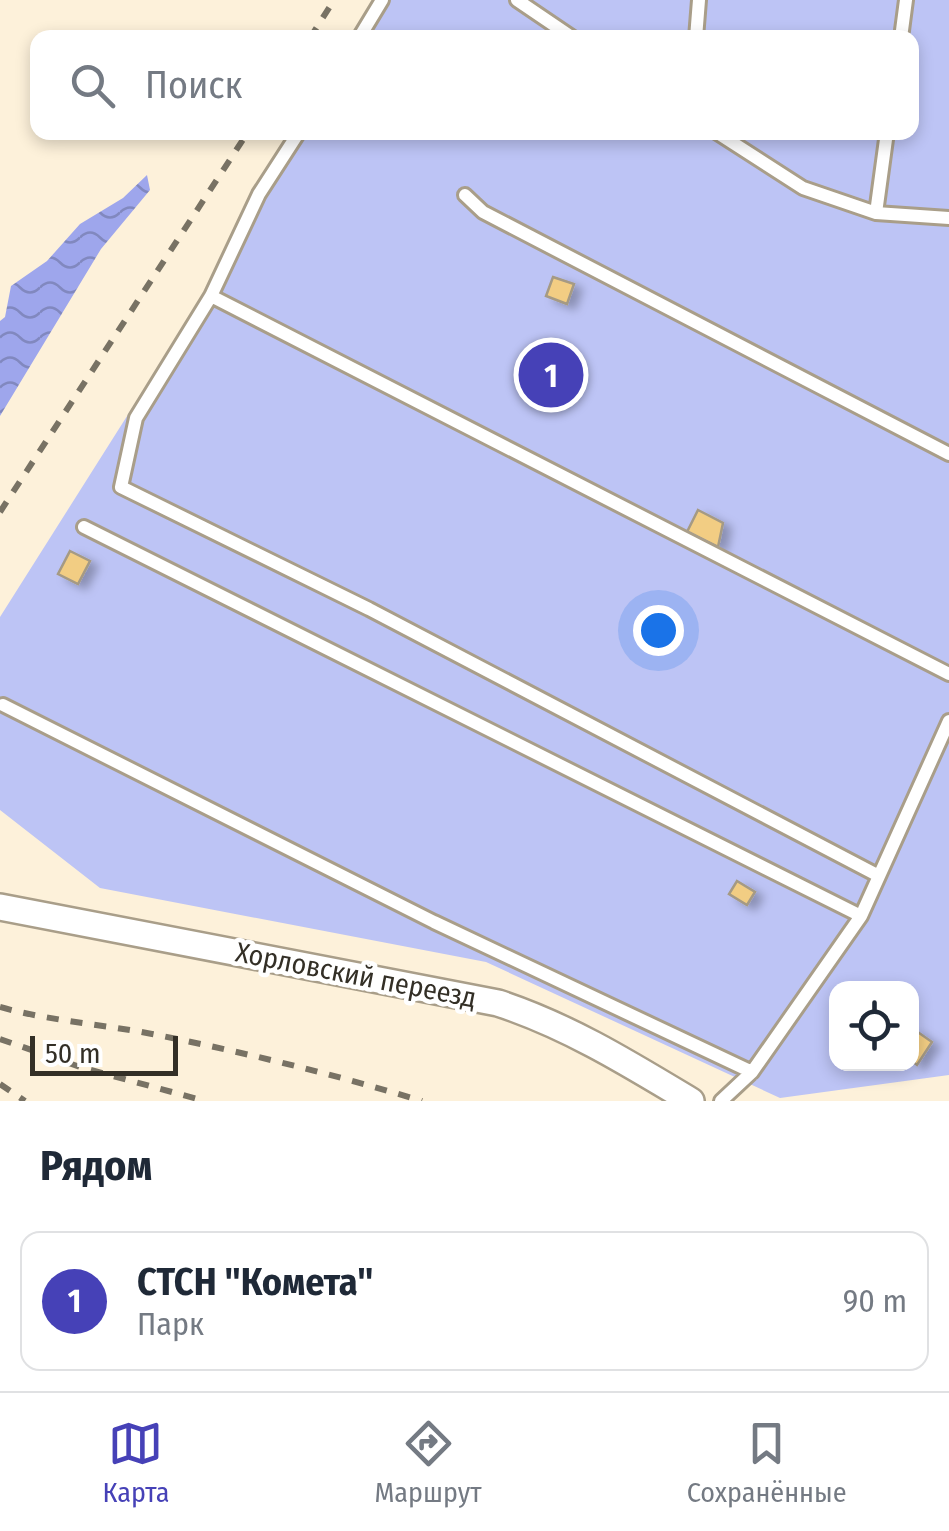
<!DOCTYPE html>
<html lang="ru">
<meta charset="utf-8">
<style>
body{margin:0;font-family:"Fira Sans Condensed",sans-serif;background:#f6f6f7;color:#1f2937}
.controls{position:absolute;right:30px;bottom:30px;display:grid;overflow:hidden;border-radius:20px;box-shadow:0 5px 15px #0003}
.controls button{width:90px;height:90px;display:grid;place-items:center;padding:0;border:0;border-bottom:2px solid #e0e1e3;background:#fff;color:#1f2937;font:50px sans-serif}
.scale{position:absolute;left:30px;bottom:25px;width:148px;box-sizing:border-box;padding-left:10px;border:5px solid #332f26;border-top:0;font-size:28px;line-height:35px;white-space:nowrap;color:#332f26;-webkit-text-stroke:8px #fff;paint-order:stroke}
.you{position:absolute;left:658px;top:630px;width:35px;height:35px;margin:-25px;border:8px solid #fff;border-radius:50%;background:#1a73e8;box-shadow:0 0 0 15px #1a73e833}
.badge{display:grid;place-items:center;width:65px;height:65px;border-radius:50%;background:#4641b7;color:#fff;font-size:32px;font-weight:700}
.pin{position:absolute;translate:-50% -50%;border:5px solid #fff;box-shadow:0 2px 10px #0006}
.list{margin:0;padding:0;list-style:none}
h2{display:flex;justify-content:space-between;align-items:center;height:130px;margin:0;padding:0 40px;font-size:42px}
h2 small{font-size:32px;font-weight:400;color:#747a83}
.list li{display:grid;grid-template-columns:65px 1fr auto;gap:30px;align-items:center;box-sizing:border-box;height:140px;margin:0 20px 20px;padding:0 20px;border:2px solid #e0e1e3;border-radius:20px}
.list b{display:block;font-size:38px;white-space:nowrap}
.list p{margin:0;font-size:32px;white-space:nowrap;color:#747a83}
.list em{font-size:32px;font-style:normal;color:#747a83}
.icon{flex:none;width:55px;height:55px;fill:none;stroke:currentColor;stroke-width:2;stroke-linecap:round;stroke-linejoin:round}
.map{position:relative;flex:none;width:949px;height:1101px;overflow:hidden}
.search{position:absolute;background:#fff;box-shadow:0 5px 15px #0003;left:30px;right:30px;top:30px;height:110px;display:flex;align-items:center;gap:25px;box-sizing:border-box;padding:0 35px;border-radius:20px;color:#747a83;font-size:38px}
.sheet{height:290px;background:#fff}
nav{display:flex;justify-content:space-around;align-items:center;box-sizing:border-box;height:140px;border-top:2px solid #e0e1e3;background:#fff;font-size:28px;color:#747a83}
nav a{display:grid;justify-items:center;gap:5px}
nav .on{color:#4641b7}
.map>svg:first-child{display:block}
.green{fill:#bdc4f5;fill-rule:evenodd}
.water{fill:url(#water-waves)}
.building{fill:#f2cd83;stroke:#a59a84;stroke-width:2.5;filter:url(#shadow)}
.lines{fill:none;stroke-linecap:round;stroke-linejoin:round}
.lane-casing{stroke:#a99e89;stroke-width:18}
.street-casing{stroke:#a99e89;stroke-width:30}
.lane{stroke:#fff;stroke-width:12}
.street{stroke:#fff;stroke-width:25}
.rail{stroke:#787264;stroke-width:6;stroke-dasharray:12 12;stroke-linecap:butt}
.labels{text-anchor:middle;dominant-baseline:central;stroke-width:9;stroke-linejoin:round;paint-order:stroke}
.street-label{font-size:28px;fill:#332f26;stroke:#fff}
</style>
<div class="map">
<svg width="949" height="1101" viewBox="0 0 949 1101">
<defs>
<pattern id="water-waves" width="16" height="10" patternUnits="userSpaceOnUse" patternTransform="scale(2.5)"><rect width="16" height="10" fill="#9ea6ec"/><path d="M0 5q4-4 8 0t8 0" fill="none" stroke="#8188bf"/></pattern>
<filter id="shadow"><feDropShadow dx="8" dy="5" stdDeviation="5" flood-color="#0004"/></filter>
</defs>
<rect width="100%" height="100%" fill="#fdf1da"/>
<path class="green" d="M390,0H949V1075L780,1098L486,962L100,888L0,810V617L306,133L912,132V38L366,37ZM836,988H912V1064H836Z"/>
<path class="water" d="M147,175L150,190L101,249L0,416V321L5,317L11,286L47,261L80,224L123,198Z"/>
<path class="building" d="M553,277L574,284L567,304L546,296Z
M698,510L723,523L718,547L687,532Z
M70,551L90,561L78,584L58,574Z
M737,881L755,892L747,905L729,894Z
M912,1028L932,1042L917,1065L912,1061Z"/>
<g class="lines">
<defs>
<path id="lane" d="M517,0L573,38
M359,38L382,0
M696,38L699,0
M901,38L906,0
M299,132L259,194L211,296L136,418L121,487L369,609L879,876
M716,132L803,188L876,213L949,218
M465,195L483,212L949,454
M876,213L887,132
M211,296L949,674
M84,527L861,916
M3,705L434,922L752,1072
M721,1101L752,1072L861,916L949,721"/>
<path id="street" d="M0,907L498,1003C568,1026 628,1063 691,1101"/>
</defs>
<use href="#lane" class="lane-casing"/>
<use href="#street" class="street-casing"/>
<use href="#lane" class="lane"/>
<use href="#street" class="street"/>
<path class="rail" d="M310,38L334,0
M0,512L248,132
M0,1007C50,1021 101,1024 152,1034C243,1052 333,1074 422,1101
M0,1039L80,1067L205,1101
M0,1084L25,1101"/>
</g>
<g class="labels">
<g class="street-label">
<text transform="translate(356 975) rotate(11)">Хорловский переезд</text>
</g>
</g>
</svg>
<div class="controls">
<button><svg class="icon" aria-label="locate" viewBox="0 0 24 24"><circle cx="12" cy="12" r="6"/><path d="M12 2v4M12 18v4M2 12h4M18 12h4"/></svg></button>
</div>
<div class="scale">50 m</div>
<div class="you"></div>
<div class="pin badge" style="left:551px;top:375px">1</div>
<div class="search"><svg class="icon" aria-label="search" viewBox="0 0 24 24"><circle cx="10" cy="10" r="6"/><path d="M15 15l6 6"/></svg>Поиск</div>
</div>
<section class="sheet">
<h2>Рядом<small></small></h2>
<ul class="list">
<li><span class="badge">1</span><div><b>СТСН &quot;Комета&quot;</b><p>Парк</p></div><em>90 m</em></li>
</ul>
</section>
<nav>
<a class="on"><svg class="icon" aria-label="map" viewBox="0 0 24 24"><path d="M3 6l6-2 6 2 6-2v14l-6 2-6-2-6 2zM9 4v14M15 6v14"/></svg>Карта</a>
<a><svg class="icon" aria-label="directions" viewBox="0 0 24 24"><path d="M12 3l9 9-9 9-9-9zM9 14v-3h6M13 9l2 2-2 2"/></svg>Маршрут</a>
<a><svg class="icon" aria-label="saved" viewBox="0 0 24 24"><path d="M7 4h10v16l-5-4-5 4z"/></svg>Сохранённые</a>
</nav>
